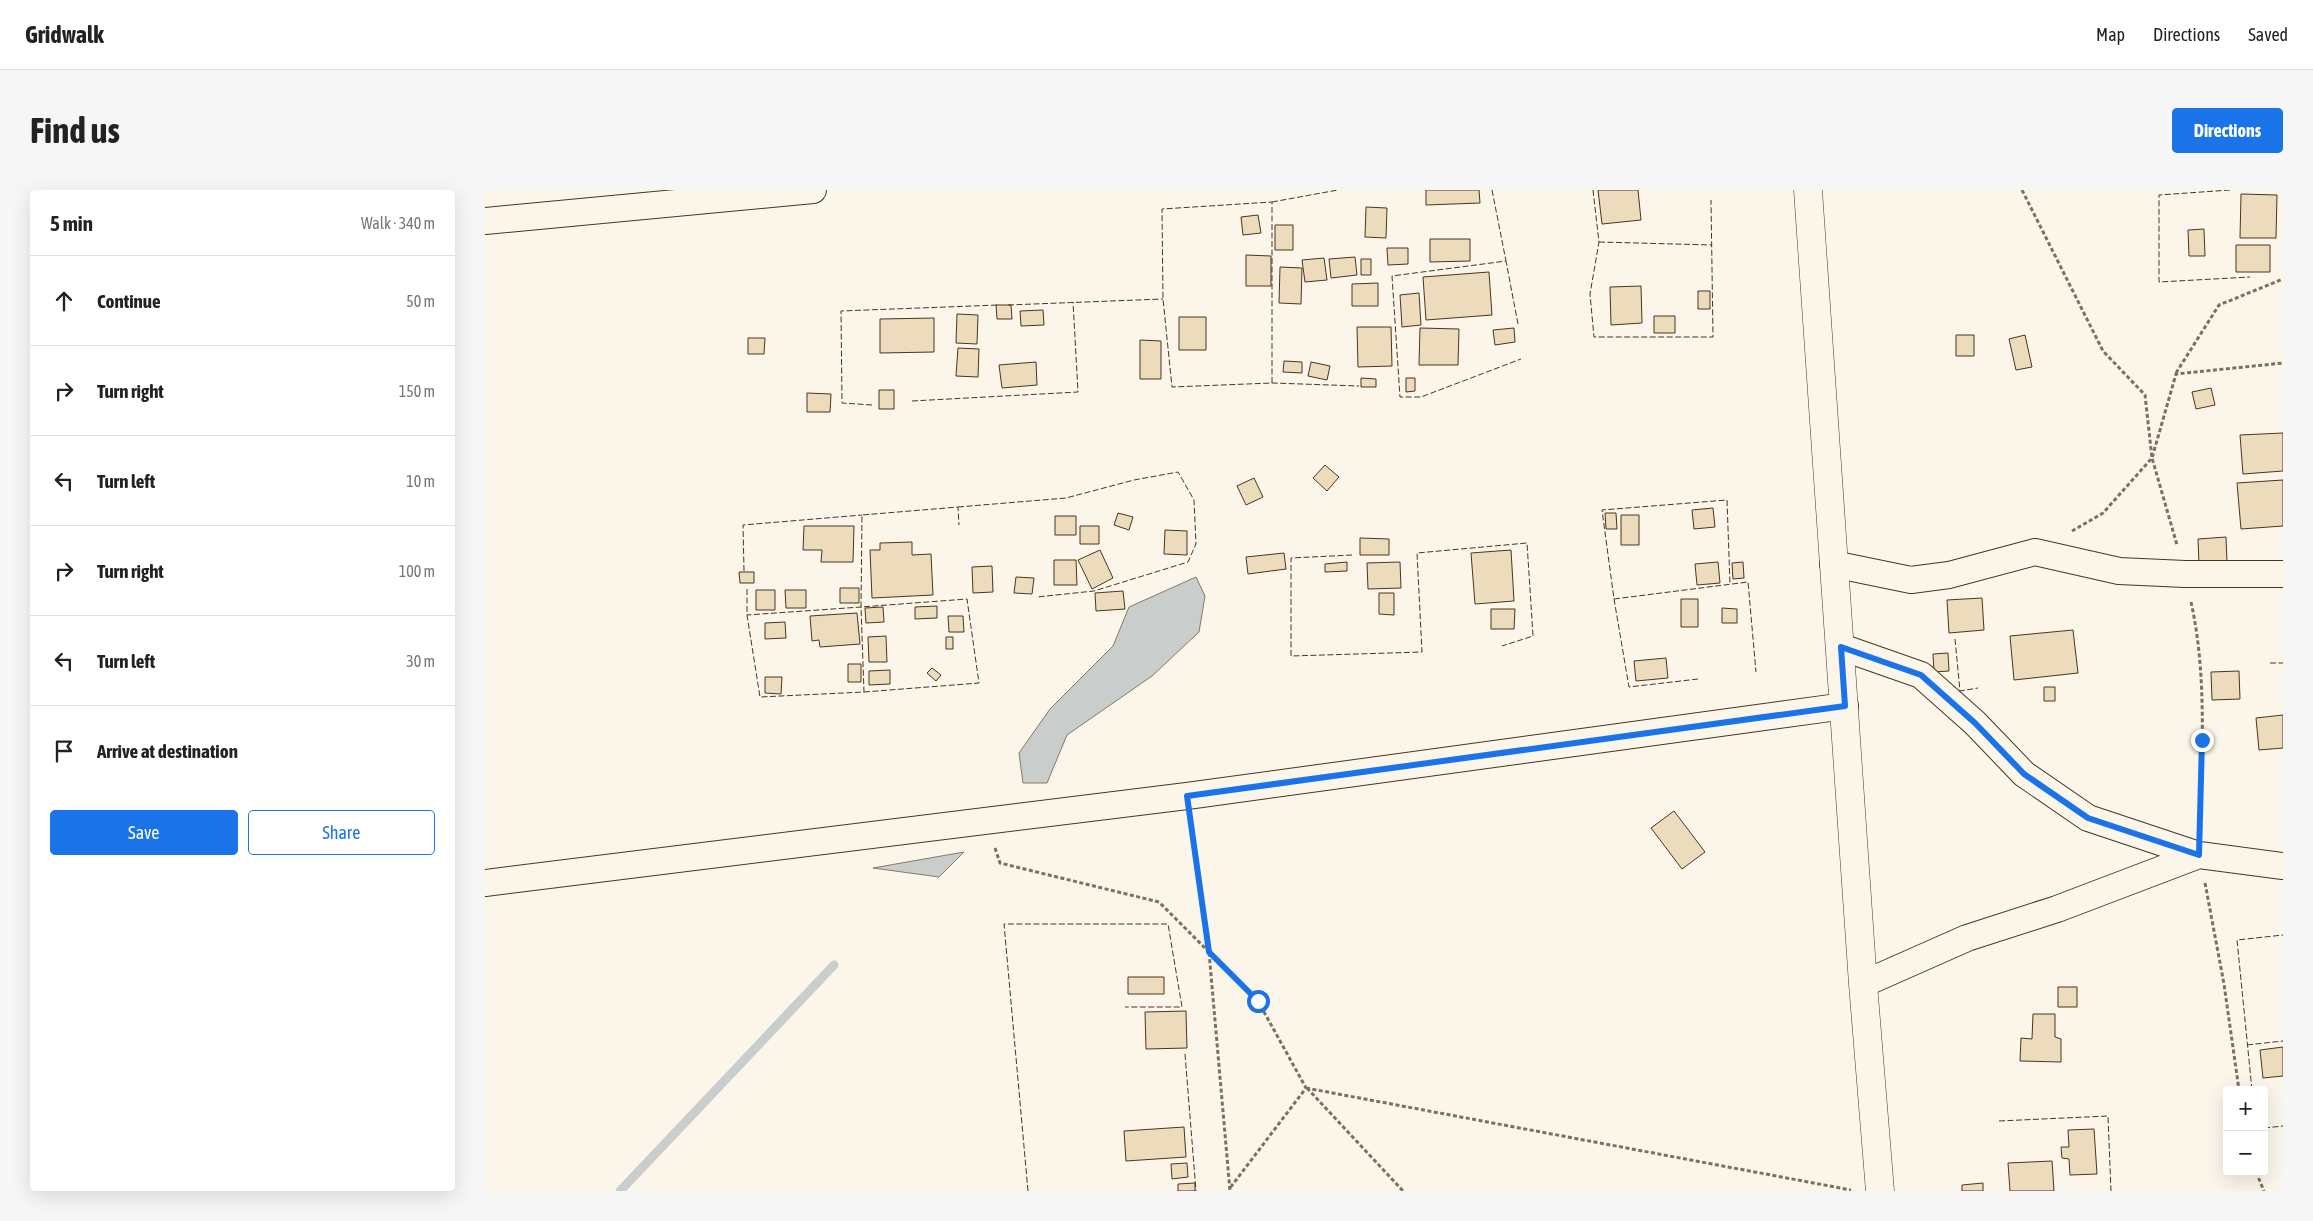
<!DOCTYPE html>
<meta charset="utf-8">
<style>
body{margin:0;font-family:"Asap Condensed",sans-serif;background:#f6f6f6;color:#222}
.controls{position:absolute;right:15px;bottom:15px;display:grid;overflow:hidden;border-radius:5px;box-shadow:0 5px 20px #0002}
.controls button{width:45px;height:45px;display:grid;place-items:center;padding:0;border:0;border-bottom:1px solid #e0e0e0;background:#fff;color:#222;font:25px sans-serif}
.stop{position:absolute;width:15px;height:15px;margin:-11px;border:4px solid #1a73e8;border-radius:50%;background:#fff}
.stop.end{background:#1a73e8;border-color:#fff;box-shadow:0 1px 5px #0008}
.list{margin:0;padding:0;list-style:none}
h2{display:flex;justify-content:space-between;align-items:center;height:65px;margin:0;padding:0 20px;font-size:21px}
h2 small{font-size:16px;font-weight:400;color:#767676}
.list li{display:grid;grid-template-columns:32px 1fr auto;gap:15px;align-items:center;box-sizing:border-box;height:90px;padding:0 20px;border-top:1px solid #e0e0e0}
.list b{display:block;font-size:19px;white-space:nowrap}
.list em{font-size:16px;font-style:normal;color:#767676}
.actions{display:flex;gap:10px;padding:15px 20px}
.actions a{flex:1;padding:11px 0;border:1px solid #1a73e8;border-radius:5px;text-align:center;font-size:18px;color:#1a73e8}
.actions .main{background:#1a73e8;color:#fff}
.icon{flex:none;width:28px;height:28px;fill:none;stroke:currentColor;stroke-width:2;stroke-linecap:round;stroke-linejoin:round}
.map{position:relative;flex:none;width:1798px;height:1001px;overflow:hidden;border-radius:5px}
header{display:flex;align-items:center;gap:30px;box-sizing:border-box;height:70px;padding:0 25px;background:#fff;border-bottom:1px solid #e0e0e0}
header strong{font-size:24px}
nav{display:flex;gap:28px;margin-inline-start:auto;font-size:18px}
.intro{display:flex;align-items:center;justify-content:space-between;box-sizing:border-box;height:120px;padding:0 30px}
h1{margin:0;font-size:35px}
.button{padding:12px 22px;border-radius:5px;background:#1a73e8;color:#fff;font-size:18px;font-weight:700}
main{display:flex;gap:30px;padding:0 30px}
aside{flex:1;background:#fff;border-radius:5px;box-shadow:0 5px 20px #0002}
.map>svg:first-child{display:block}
.water{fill:#c9cecd;stroke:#887966}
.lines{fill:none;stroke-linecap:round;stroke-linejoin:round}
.stream{stroke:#c9cecd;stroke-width:9}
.building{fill:#ecdcbc;stroke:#4a3520}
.minor-casing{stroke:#4a3520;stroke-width:28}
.tertiary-casing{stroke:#4a3520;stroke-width:29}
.path{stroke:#7f6f5c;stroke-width:3;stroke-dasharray:4 2.5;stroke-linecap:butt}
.minor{stroke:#fbf6e9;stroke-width:26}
.tertiary{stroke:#fbf6e9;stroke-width:28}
.fence{stroke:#4a3520;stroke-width:1;stroke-dasharray:6 2.5;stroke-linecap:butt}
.route{stroke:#1a73e8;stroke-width:6}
</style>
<header>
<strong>Gridwalk</strong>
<nav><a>Map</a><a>Directions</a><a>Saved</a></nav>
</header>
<div class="intro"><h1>Find us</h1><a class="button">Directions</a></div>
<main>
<aside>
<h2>5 min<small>Walk · 340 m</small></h2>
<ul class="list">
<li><svg class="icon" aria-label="ahead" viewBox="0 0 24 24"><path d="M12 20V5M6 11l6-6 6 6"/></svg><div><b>Continue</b></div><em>50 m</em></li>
<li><svg class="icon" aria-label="right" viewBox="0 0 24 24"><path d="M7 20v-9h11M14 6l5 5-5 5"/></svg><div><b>Turn right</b></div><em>150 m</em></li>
<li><svg class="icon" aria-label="left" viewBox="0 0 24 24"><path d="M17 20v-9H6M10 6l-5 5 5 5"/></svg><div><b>Turn left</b></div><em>10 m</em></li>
<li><svg class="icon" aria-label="right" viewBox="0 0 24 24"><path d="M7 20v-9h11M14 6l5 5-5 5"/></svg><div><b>Turn right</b></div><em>100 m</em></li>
<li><svg class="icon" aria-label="left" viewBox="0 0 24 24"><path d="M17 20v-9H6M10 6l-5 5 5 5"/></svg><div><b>Turn left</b></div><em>30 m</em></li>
<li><svg class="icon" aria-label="arrive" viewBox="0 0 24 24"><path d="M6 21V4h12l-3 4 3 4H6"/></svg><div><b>Arrive at destination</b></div></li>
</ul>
<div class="actions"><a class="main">Save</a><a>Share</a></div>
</aside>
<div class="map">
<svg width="1798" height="1001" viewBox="0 0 1798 1001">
<rect width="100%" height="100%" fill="#fbf6e9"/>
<path class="water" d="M711,387L720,406L714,442L667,486L582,545L562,593H538L534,563L565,519L628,456L644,417Z
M479,662L454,687L388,678Z"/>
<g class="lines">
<path class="stream" d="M135,1001L349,775"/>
</g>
<path class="building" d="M941,0H994L995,13L941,15Z
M1113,0H1153L1156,30L1117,34Z
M1756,4L1792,5L1791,48H1755Z
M881,17L902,18L901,48L880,47Z
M773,25L776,43L758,45L756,27Z
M790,35H808V60H790Z
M1719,39L1720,66H1704L1703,40Z
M945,49H985V71L945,72Z
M1751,55H1785V82H1751Z
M902,58H923V74L903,75Z
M761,65L786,66V96H761Z
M870,67L872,85L846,88L844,69Z
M839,68L842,90L820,92L817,70Z
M876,69H886V85H876Z
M795,77L817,78L816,114L794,113Z
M1004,82L1007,125L941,130L938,87Z
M893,93V116H867V94Z
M1156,96L1157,133L1126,135L1125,97Z
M1213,101H1225V119H1213Z
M934,103L936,135L917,137L915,105Z
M511,115H526L527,129H512Z
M558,120L559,135L536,136L535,121Z
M472,124L493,125L492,154L471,153Z
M1169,126H1190V143H1169Z
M694,127H721V160H694Z
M449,128V162L395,163V129Z
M872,137H906L907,176L873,177Z
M935,138L974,139L973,175H934Z
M1029,138L1030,152L1010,155L1008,140Z
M1471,145H1489V166H1471Z
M1540,145L1547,177L1531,180L1524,149Z
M263,148H280L279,164H263Z
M655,150L676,151V189H655Z
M473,158L494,159L493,187L471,186Z
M799,171L817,172V183L798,182Z
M551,172L552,195L517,198L514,175Z
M826,172L845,176L842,190L823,186Z
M876,188L891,189V197H876Z
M921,188H930V201L921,202Z
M1726,198L1730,215L1711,219L1707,202Z
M394,200H409V219H394Z
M322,203L346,204L345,222H322Z
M1798,243V281L1758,284L1755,245Z
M840,275L854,287L842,301L828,288Z
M769,288L778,307L761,315L752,296Z
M1798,290V336L1756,339L1752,293Z
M1228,318L1230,337L1209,339L1207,320Z
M633,323L648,327L644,340L629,335Z
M1120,323H1131L1132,339H1121Z
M1136,325H1154V355H1136Z
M570,326H591V345H570Z
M319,336H369L368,372H336L337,360H318Z
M595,336H614V354H595Z
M680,340L702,341V365L679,364Z
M1741,347L1742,372L1714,374L1713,349Z
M875,348L904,349V365H875Z
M427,352V365L446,364L448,405L387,408L385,360H395V353Z
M615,360L628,388L607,399L593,370Z
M1026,360L1029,411L990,414L986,363Z
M799,363L801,379L763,384L761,367Z
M569,370H591L592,395H569Z
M862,372V381L840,382V374Z
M915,372L916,398L883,399L882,373Z
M1233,372L1235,393L1212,395L1210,374Z
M1258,372L1259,388L1248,389L1247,373Z
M507,376L508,402L488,403L487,377Z
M254,382H269V393H255Z
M531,387L549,388L547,404L529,403Z
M355,398H374V413H355Z
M271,400H290V420H271Z
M300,400H321V418H301Z
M638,401L640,419L611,421L610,403Z
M894,403H909V425L894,424Z
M1497,408L1499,440L1464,443L1462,410Z
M1196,409H1213V437H1196Z
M452,416V428L430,429V417Z
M398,417L399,432L381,433L380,418Z
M1237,418L1252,419V433H1237Z
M1006,419H1030L1029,439H1006Z
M372,423L375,454L335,457L334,450L327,451L325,426Z
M463,426H478L479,442H464Z
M300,432L301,448L280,449V433Z
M1588,440L1593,483L1529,490L1525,446Z
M401,446L402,472H384L383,447Z
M461,447H468V459H461Z
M1463,463L1464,481L1449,482L1448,464Z
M1181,468L1183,488L1151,491L1149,471Z
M363,474H376V492H363Z
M447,478L456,485L451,491L442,483Z
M405,480V494L384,495V481Z
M1754,481L1755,509L1727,510L1726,482Z
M280,487H297L296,504L280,503Z
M1559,497H1570V511H1559Z
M1798,525V558L1774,560L1771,528Z
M1189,621L1220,662L1197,679L1166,638Z
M643,787H679V804H643Z
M1573,797H1592V817H1573Z
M701,821L702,858L661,859L660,822Z
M1548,824H1570V847L1576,849V872L1535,871L1536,848L1547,849Z
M1798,857V886L1778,888L1775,860Z
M699,937L701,967L641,971L639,941Z
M1609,939L1612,984L1585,985L1584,969L1577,968L1576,957H1584L1583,940Z
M1567,971L1569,1001H1525L1523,973Z
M702,973L703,987L687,989L686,974Z
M710,993V1001H693V994Z
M1498,993V1001H1477V995Z"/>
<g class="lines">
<defs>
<path id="minor" d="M0,31L328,0
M1348,374L1426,390L1464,385L1550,362L1634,381L1700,384H1798
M1356,457L1436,485L1490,533L1539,584L1603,628L1714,665
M0,693L702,606L1360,516
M1378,794L1482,748L1572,719L1714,665L1798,676"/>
<path id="tertiary" d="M1323,0L1378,794L1395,1001"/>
</defs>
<use href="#minor" class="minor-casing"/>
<use href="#tertiary" class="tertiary-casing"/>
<path class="path" d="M1537,0L1618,161L1660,205L1667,268L1692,355
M1691,183L1734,115L1798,89
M1587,341L1618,323L1667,268L1691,184L1798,173
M1706,412C1722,484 1717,561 1715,635
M706,634L724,762L745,1001
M510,658L515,673L674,712L773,811L821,898L745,998
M1720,693L1739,794L1754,900
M821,898L1366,1000
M822,898L918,1001
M1771,982L1779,1001"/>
<use href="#minor" class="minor"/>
<use href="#tertiary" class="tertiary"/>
<path class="fence" d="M1007,0L1021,71
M1108,0L1114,52L1105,104L1109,147H1228L1226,10
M1745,0L1674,5V92L1765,87
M787,12L853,0
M1114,52L1227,55
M523,115L678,109
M1033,134L1021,71L907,86L915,207H936L1036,169
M787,193V12L677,19L678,109L687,197L787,193L874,196
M427,211L593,202L588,112
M387,215L357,213L356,121L513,115
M473,317L581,308L649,290L693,282L709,310L711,354L703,372L609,401L552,407
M867,365L806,368V466L937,462L932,363L1042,353L1048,446L1017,456
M259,381L258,335L377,325
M262,399V425L275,507L379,502L376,417L262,425
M1129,409L1263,392L1271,482
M1470,449L1475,501L1493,498
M1785,473H1798
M1213,489L1144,497L1129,409L1117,320L1242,310L1245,394
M379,502L494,493L482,409L376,417L377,325L473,317L474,335
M1762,855L1798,851
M700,864L711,1001
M1767,900L1752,750L1798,745
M1514,931L1623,926L1626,1001
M1779,938L1798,936
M543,1001L519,734H683L697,817H640"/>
</g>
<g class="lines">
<path class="route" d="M773,811L724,762L702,606L1360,516L1356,457L1436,485L1490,533L1539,584L1603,628L1714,665L1717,550"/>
</g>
</svg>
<div class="controls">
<button>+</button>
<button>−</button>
</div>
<div class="stop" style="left:773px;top:811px"></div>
<div class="stop end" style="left:1717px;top:550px"></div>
</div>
</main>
